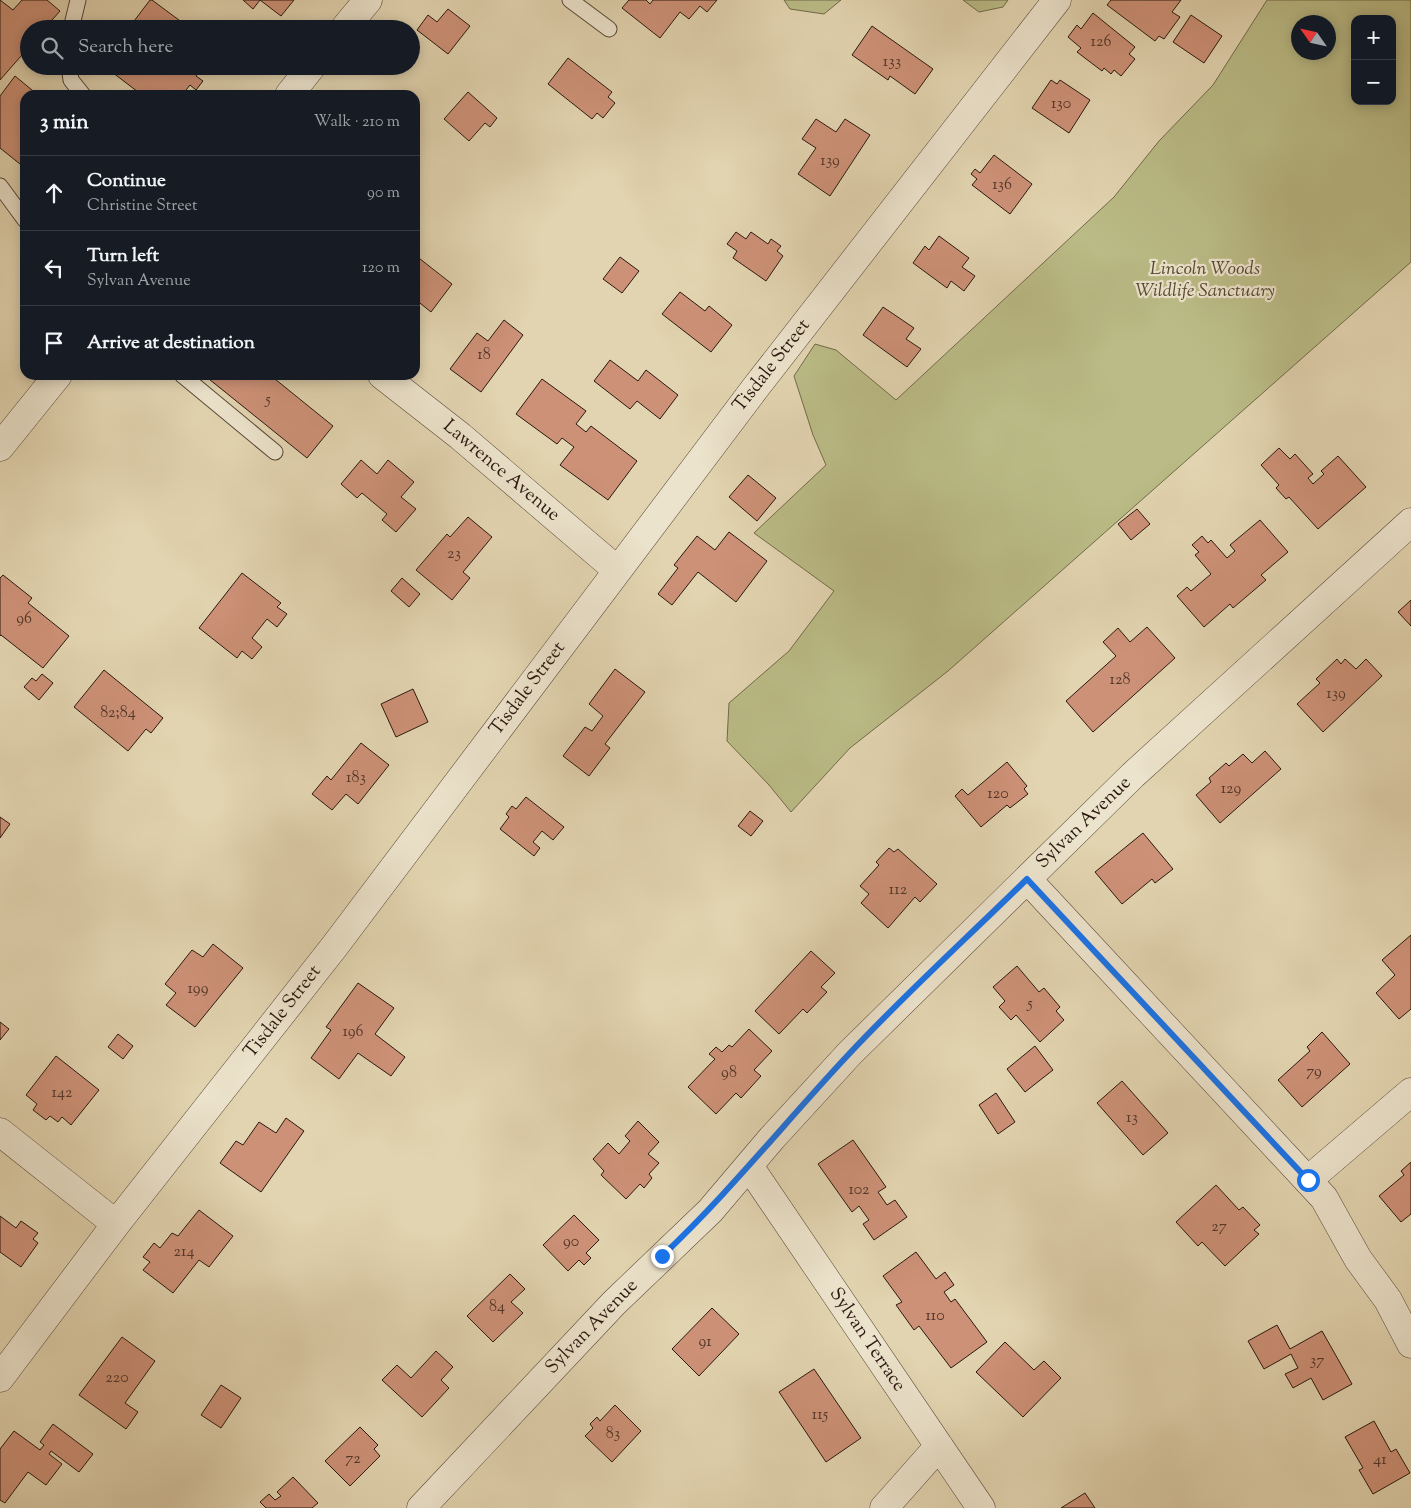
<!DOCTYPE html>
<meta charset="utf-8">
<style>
body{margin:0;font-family:"Sorts Mill Goudy",serif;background:#20242c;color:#f1f3f6}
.controls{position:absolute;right:15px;top:15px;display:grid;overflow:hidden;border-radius:10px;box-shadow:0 2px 12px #0003}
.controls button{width:45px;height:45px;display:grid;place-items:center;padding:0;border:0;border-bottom:1px solid #363941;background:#171b24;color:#f1f3f6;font:25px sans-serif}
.compass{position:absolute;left:1291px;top:15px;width:45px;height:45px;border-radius:50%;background:#171b24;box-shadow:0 2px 12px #0003;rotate:304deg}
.stop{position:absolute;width:15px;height:15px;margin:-11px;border:4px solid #1a73e8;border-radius:50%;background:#fff}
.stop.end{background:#1a73e8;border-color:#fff;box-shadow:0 1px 5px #0008}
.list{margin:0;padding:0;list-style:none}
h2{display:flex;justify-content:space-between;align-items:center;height:65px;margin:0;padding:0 20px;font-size:21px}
h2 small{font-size:16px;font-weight:400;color:#9ea1a6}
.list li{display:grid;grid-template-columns:32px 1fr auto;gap:15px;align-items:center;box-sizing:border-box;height:75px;padding:0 20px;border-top:1px solid #363941}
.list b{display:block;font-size:19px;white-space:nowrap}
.list p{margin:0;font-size:16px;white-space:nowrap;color:#9ea1a6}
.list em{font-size:16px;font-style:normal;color:#9ea1a6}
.icon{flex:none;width:28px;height:28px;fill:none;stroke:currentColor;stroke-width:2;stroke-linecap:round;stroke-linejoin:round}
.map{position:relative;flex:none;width:1411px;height:1508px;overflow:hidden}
.search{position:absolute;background:#171b24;box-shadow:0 2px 12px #0003;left:20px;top:20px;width:400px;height:55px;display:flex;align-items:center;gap:12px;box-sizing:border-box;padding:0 18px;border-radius:28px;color:#9ea1a6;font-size:19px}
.panel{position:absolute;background:#171b24;box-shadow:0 2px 12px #0003;left:20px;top:90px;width:400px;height:290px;border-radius:15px}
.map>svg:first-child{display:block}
.green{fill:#babb86;stroke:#726a4a;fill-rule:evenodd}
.building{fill:#cd9177;stroke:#2a180f}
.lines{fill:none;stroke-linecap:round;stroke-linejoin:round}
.lane-casing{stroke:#584737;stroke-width:17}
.street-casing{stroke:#584737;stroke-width:29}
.lane{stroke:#ece3cc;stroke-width:15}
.street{stroke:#ece3cc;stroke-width:28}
.route{stroke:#1a73e8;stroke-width:6}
.labels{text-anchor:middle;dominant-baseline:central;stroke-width:4.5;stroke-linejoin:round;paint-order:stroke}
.number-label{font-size:16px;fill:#533629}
.park-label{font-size:19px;font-style:italic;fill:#554933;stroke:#ece3cc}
.street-label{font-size:19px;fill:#2a180f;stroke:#ece3cc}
</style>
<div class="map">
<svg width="1411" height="1508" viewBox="0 0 1411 1508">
<rect width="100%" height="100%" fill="#e2d4b0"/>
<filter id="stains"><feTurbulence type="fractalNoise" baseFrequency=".004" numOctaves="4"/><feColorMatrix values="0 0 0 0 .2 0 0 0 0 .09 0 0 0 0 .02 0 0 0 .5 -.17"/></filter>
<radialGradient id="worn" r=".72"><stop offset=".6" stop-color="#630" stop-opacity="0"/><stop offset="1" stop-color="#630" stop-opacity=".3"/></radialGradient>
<path class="green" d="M784,0H841L824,14L790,9Z
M963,0H1008L1003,7L979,12Z
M1267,0H1411V262L948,671L850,748L791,812L769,785L727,741L729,703L789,651L834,591L754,533L826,465L813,435L794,376L815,344L836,350L896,400L1114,197L1159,141L1213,85ZM1355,19H1392V101H1355ZM1328,22V52H1298V22Z"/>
<path class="building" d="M0,0L13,10L22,0H47L60,11L44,29H29V47L0,80Z
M150,0H152L191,29H128Z
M243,0H294L281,16L260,0L253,9Z
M629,0H646L650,4L653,0H717L707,12L700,6L689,19L680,12L660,38L622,8Z
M1111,0H1181L1172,12L1180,17L1164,39L1159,36L1155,41L1107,5Z
M448,9L470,26L448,54L417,30L428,15L437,22Z
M1093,13L1135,47L1129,54L1135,59L1121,76L1114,70L1111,74L1104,68L1102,71L1077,52L1081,48L1068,37L1077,25L1081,29Z
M1191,15L1222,36L1204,63L1173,42Z
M872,26L933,69L915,94L890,76L888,80L852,55Z
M568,58L612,92L608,97L615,103L603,118L597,113L592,119L548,84Z
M104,66H203L196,76L203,81L196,90L190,85L182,95H142Z
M15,76L38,95H25V168L0,148V96Z
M1051,80L1057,84L1060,80L1090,100L1069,133L1032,108Z
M468,92L497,118L490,127L485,123L469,141L444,119Z
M816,119L836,132L845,119L870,135L830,196L798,174L816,148L802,139Z
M994,155L1032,184L1010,214L972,185L977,179L971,174L975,169L980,173Z
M736,232L746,239L751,232L768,244L771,239L781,246L777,251L783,256L766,281L733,258L737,251L727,244Z
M939,236L969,258L962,267L975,276L964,291L951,281L947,288L913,263L925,246L929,250Z
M415,255L452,284L431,312L415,299Z
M620,257L639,271L622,293L603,279Z
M680,292L705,311L709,306L732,325L711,352L662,314Z
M883,307L914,328L906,339L921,349L907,367L863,335Z
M504,320L523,335L481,392L450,369L477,333L488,341Z
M610,360L638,381L646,370L678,395L660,419L637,401L630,409L594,381Z
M204,375H270L333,426L307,458Z
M542,379L586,411L576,424L586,432L591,426L637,461L608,500L560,465L574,447L562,438L557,444L516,414Z
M1279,448L1290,459L1295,454L1313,474L1308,478L1313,484L1324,474L1321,471L1338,456L1366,487L1318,529L1289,497L1286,499L1276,488L1279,485L1261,465Z
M361,460L377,474L388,460L414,482L401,497L416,509L396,532L382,520L387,514L362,493L357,498L341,484Z
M748,475L776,498L757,521L729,497Z
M1137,509L1150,524L1131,540L1118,524Z
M468,517L492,537L463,572L470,578L452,600L416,570L447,534L450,537Z
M1260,520L1288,552L1261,575L1266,580L1233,608L1230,604L1204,627L1177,596L1187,587L1191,591L1211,574L1195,555L1199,552L1192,545L1202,536L1208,543L1211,540L1227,558L1235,551L1230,545Z
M729,532L767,561L736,602L698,572L672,605L658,594L678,568L674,565L697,536L715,550Z
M242,573L281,603L277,607L287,614L277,627L267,619L252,638L262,647L252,659L242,651L237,658L199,628Z
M3,575L32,598L28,603L69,636L43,668L1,635L0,636V578Z
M402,578L420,594L409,607L391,591Z
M1411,600V626L1398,612Z
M1147,627L1175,658L1093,732L1066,701L1116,656L1103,642L1118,628L1130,642Z
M1337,659L1341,664L1345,659L1356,669L1366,659L1382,676L1323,732L1297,704L1320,683L1316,679Z
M615,669L645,692L605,744L610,748L589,776L563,756L585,727L592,731L603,716L589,704Z
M104,670L163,718L151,733L146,729L128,751L74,707Z
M42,674L53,683L39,700L24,687L32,678L36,681Z
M413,689L428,722L396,737L381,704Z
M361,743L389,765L358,804L346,794L332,810L312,794L327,776L331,780Z
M1265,751L1281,769L1220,823L1196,795L1211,782L1209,778L1226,763L1229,766L1243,754L1252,763Z
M1007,762L1027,786L1024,789L1028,794L1010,808L1007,805L981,827L955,796L962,789L968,795Z
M526,797L564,827L553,840L542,831L533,842L540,848L534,856L500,829L509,817L506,814L512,806L516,809Z
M750,811L763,821L751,836L738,826Z
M0,817L10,824L0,838Z
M1143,833L1173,869L1155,883L1152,879L1122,904L1095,872Z
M889,848L894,852L898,849L937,884L920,902L915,897L888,928L861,903L869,894L860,886L879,865L876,862Z
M1411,935V1009L1399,1019L1376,993L1395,975L1382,960Z
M213,944L243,968L195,1027L166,1005L176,993L165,984L192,950L203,957Z
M811,951L835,973L821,987L827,992L807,1013L803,1009L779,1034L755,1011Z
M1017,966L1039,992L1044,988L1060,1007L1056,1011L1064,1020L1040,1042L1016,1015L1011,1020L999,1007L1005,1001L993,987Z
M358,983L394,1008L375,1034L405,1057L391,1076L358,1053L339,1079L311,1058L331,1030L326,1027Z
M0,1022L9,1029L0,1040Z
M749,1029L772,1051L754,1070L761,1076L741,1098L736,1093L716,1114L688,1087L715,1059L709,1054L716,1047L722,1052L729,1045L732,1047Z
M1322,1032L1350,1064L1302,1107L1278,1080L1310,1051L1307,1047Z
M118,1034L133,1046L123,1059L108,1047Z
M1035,1046L1053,1070L1025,1092L1007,1069Z
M56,1056L99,1090L71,1125L62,1117L58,1122L50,1116L46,1120L33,1110L37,1104L26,1095Z
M1122,1081L1168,1133L1143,1155L1097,1103Z
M996,1093L1015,1122L998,1134L979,1105Z
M286,1118L304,1131L261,1192L220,1163L236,1141L243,1145L259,1122L276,1133Z
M638,1121L659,1142L648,1154L659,1163L649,1174L652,1178L644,1188L640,1184L626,1199L601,1175L604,1171L593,1159L608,1143L619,1154L630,1141L625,1136Z
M853,1140L886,1187L878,1192L887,1205L895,1200L907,1217L874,1240L863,1224L869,1220L859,1206L852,1212L818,1164Z
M1411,1162V1214L1401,1222L1379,1196L1404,1175L1401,1171Z
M1216,1185L1239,1210L1243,1207L1260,1225L1254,1230L1259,1234L1225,1266L1202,1242L1198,1246L1176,1222Z
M199,1210L233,1236L209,1267L199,1260L173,1293L143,1270L150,1262L143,1257L154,1243L160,1248L172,1233L178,1236Z
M574,1215L599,1240L586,1253L591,1258L584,1265L579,1260L568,1271L543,1245Z
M0,1216L16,1228L21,1221L38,1233L33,1239L38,1243L21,1267L0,1252Z
M916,1252L936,1279L945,1272L954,1285L944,1292L951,1302L955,1299L987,1342L951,1368L919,1326L914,1330L896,1305L902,1302L883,1276Z
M510,1274L525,1289L511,1302L523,1313L493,1342L467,1316Z
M712,1308L739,1334L699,1376L672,1349Z
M1277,1325L1290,1349L1322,1331L1352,1384L1323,1400L1311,1378L1293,1388L1285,1374L1298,1368L1291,1354L1264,1369L1248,1341Z
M122,1337L155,1361L125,1403L138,1412L126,1429L79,1395Z
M1005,1342L1034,1370L1044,1361L1061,1378L1023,1417L976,1372Z
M436,1351L453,1367L441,1380L449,1388L422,1417L382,1380L397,1365L411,1378Z
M814,1369L861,1438L826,1462L779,1392Z
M221,1385L241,1398L221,1428L201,1415Z
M615,1405L641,1431L612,1462L585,1436L593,1428L590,1424L597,1417L600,1421Z
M1374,1421L1391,1452L1396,1449L1410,1473L1373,1494L1359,1470L1363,1468L1345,1437Z
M53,1424L93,1454L79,1472L51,1451L49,1454L62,1464L46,1485L28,1472L5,1503L0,1500V1449L14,1431L40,1450L44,1445L40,1442Z
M360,1427L378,1445L374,1449L380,1456L350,1486L325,1461Z
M293,1477L318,1503L312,1508H266L260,1502L269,1494L275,1500L281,1496L277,1492Z
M1085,1493L1095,1508H1061Z"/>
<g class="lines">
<defs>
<path id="lane" d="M570,0L609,29
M71,29L78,0
M69,66L71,80L83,95
M0,186L25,220
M182,375L275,452"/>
<path id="street" d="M344,29L368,0
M289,95L312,66
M382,375L460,436L617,570
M0,447L58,375
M1027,879L1324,1198L1358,1259L1388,1300L1411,1344
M0,1132L116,1224
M749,1166L981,1508
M1308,1180L1411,1092
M0,1378L116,1224L334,947L756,387L1057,0
M421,1508L614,1303L710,1211L772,1138L850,1053L1133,775L1411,522
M884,1508L939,1446"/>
</defs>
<use href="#lane" class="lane-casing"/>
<use href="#street" class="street-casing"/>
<use href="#lane" class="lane"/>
<use href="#street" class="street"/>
</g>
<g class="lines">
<path class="route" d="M662,1256C729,1193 786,1121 849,1054C906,993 968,937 1027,879L1308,1180"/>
</g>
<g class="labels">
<g class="number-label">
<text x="1101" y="42">126</text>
<text x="892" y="62">133</text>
<text x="1061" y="104">130</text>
<text x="830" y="161">139</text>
<text x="1002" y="185">136</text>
<text x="484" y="355">18</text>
<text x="268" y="400">5</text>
<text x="454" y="554">23</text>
<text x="24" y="619">96</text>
<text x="1120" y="680">128</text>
<text x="1336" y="694">139</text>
<text x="118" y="713">82;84</text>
<text x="356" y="778">183</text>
<text x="1231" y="789">129</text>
<text x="998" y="794">120</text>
<text x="898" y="890">112</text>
<text x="198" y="989">199</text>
<text x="1030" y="1004">5</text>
<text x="353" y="1032">196</text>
<text x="1314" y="1072">79</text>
<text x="729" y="1073">98</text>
<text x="62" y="1093">142</text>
<text x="1132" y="1118">13</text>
<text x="859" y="1190">102</text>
<text x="1219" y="1227">27</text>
<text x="571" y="1242">90</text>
<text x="184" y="1252">214</text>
<text x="497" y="1307">84</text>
<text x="935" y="1316">110</text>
<text x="705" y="1342">91</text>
<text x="1317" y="1361">37</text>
<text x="117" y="1378">220</text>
<text x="820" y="1415">115</text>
<text x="613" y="1434">83</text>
<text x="353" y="1459">72</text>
<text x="1380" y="1460">41</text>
</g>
<g class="park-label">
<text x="1205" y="269">Lincoln Woods<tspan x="1205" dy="22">Wildlife Sanctuary</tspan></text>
</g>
<g class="street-label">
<text transform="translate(772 366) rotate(-52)">Tisdale Street</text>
<text transform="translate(501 471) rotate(40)">Lawrence Avenue</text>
<text transform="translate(528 689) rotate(-53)">Tisdale Street</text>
<text transform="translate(1084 823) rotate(-44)">Sylvan Avenue</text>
<text transform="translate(283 1012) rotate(-52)">Tisdale Street</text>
<text transform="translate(592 1327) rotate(-46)">Sylvan Avenue</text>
<text transform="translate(867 1340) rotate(56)">Sylvan Terrace</text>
</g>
</g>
<rect width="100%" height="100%" filter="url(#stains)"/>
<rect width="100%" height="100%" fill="url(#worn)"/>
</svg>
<div class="controls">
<button>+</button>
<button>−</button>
</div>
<svg class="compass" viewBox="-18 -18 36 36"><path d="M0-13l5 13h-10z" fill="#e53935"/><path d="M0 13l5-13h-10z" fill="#9ea1a6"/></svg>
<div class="stop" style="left:1308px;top:1180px"></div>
<div class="stop end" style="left:662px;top:1256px"></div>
<div class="search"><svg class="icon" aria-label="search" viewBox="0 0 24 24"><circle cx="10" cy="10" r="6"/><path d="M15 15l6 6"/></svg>Search here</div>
<section class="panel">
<h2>3 min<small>Walk · 210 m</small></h2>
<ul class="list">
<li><svg class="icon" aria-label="ahead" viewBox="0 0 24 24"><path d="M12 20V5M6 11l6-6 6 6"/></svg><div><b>Continue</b><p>Christine Street</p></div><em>90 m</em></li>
<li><svg class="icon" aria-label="left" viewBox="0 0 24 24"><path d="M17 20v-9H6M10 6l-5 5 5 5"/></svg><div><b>Turn left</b><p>Sylvan Avenue</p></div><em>120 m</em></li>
<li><svg class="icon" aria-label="arrive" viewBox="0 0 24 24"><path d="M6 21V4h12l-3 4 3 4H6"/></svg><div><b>Arrive at destination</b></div></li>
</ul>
</section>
</div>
